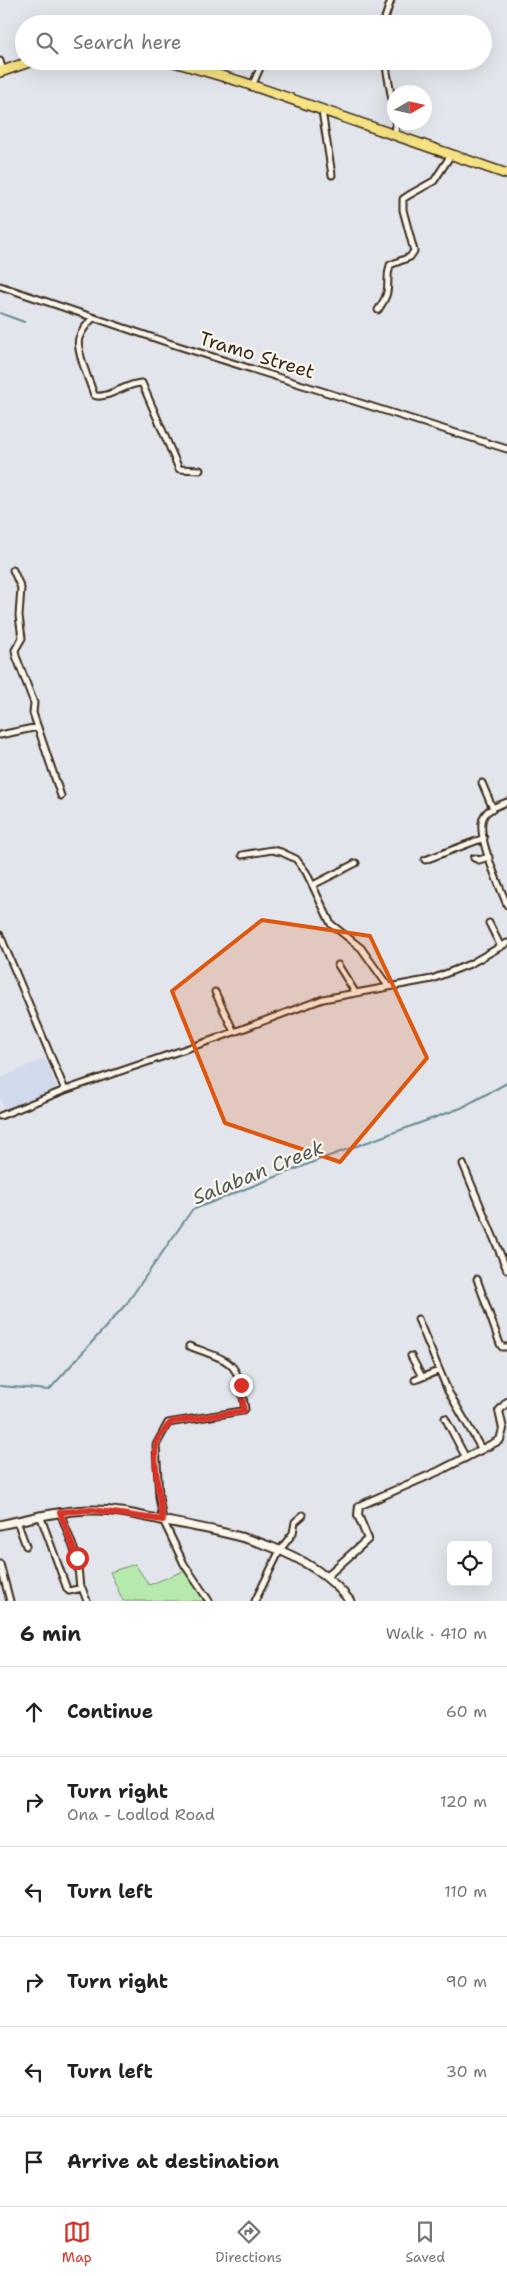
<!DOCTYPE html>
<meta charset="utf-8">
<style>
body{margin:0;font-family:"Shantell Sans",sans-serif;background:#f6f6f6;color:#222}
.controls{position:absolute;right:15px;bottom:15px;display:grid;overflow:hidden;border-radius:8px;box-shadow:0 5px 20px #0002}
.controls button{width:45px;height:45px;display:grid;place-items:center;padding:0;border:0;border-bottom:1px solid #e0e0e0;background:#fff;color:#222;font:25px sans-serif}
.compass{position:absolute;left:387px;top:85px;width:45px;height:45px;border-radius:50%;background:#fff;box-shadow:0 5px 20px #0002;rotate:81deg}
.stop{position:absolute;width:15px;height:15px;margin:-11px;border:4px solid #d93025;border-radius:50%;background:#fff}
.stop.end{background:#d93025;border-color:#fff;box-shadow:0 1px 5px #0008}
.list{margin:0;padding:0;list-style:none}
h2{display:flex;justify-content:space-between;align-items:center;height:65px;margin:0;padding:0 20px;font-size:21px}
h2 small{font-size:16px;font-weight:400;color:#767676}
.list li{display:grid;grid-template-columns:32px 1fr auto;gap:15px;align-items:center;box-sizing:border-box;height:90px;padding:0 20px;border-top:1px solid #e0e0e0}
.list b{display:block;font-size:19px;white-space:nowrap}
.list p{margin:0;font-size:16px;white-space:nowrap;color:#767676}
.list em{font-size:16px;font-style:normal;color:#767676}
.icon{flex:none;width:28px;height:28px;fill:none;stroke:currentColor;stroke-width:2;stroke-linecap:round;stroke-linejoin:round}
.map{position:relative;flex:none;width:507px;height:1601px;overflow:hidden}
.search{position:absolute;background:#fff;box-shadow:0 5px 20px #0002;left:15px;right:15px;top:15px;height:55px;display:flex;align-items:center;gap:12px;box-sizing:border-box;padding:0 18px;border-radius:28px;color:#767676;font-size:19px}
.sheet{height:605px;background:#fff}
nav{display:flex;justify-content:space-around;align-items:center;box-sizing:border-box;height:70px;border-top:1px solid #e0e0e0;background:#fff;font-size:14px;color:#767676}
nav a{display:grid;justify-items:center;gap:2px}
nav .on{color:#d93025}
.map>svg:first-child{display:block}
.built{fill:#d1daec}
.green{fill:#b6eaac;stroke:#788a65}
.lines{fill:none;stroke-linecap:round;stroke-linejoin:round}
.stream{stroke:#698c97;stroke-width:2}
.minor-casing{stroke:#3b2a1e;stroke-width:9}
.tertiary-casing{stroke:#3b2a1e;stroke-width:10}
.secondary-casing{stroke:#3b2a1e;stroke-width:11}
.trunk-casing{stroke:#3b2a1e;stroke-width:12}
.minor{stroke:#fbf7ec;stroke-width:5}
.tertiary{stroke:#fbf7ec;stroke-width:6}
.secondary{stroke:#fbf7ec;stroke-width:7}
.trunk{stroke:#f6e281;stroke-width:9}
.route{stroke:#d93025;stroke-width:6}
.marked{fill:#df570d;fill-opacity:0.2;stroke:#df570d;stroke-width:4;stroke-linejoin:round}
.labels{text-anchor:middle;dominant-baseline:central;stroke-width:4.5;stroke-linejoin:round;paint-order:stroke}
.street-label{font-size:19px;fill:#3b2a1e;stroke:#fbf7ec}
.water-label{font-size:20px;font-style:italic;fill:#525b5b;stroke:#fbf7ec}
</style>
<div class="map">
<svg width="507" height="1601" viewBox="0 0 507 1601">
<rect width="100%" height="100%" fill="#e2e6ec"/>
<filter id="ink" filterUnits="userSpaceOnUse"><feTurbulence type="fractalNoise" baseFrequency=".02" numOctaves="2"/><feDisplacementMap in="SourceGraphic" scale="10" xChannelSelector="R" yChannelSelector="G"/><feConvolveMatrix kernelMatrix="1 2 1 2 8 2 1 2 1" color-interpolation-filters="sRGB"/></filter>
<g filter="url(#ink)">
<path class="built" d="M45,1058L58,1090L5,1112L0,1099V1078Z"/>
<path class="green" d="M135,1564L149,1585L191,1568L213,1601H123L110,1572Z"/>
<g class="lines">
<path class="stream" d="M0,313L24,322
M0,1386L49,1390L127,1303L192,1210L321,1159L461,1108L507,1083"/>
<defs>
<path id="minor" d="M383,24L391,0
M0,61L3,71
M385,61L394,111
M252,86L260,68V61
M322,111L332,175
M395,135L396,122
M0,286L175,345L507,449
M378,310C394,287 384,286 390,265L410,257L414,251L403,210V199L409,195L434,181L451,155
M93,318C87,324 82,330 79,338C75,349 90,382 94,395C105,401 128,382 142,383L179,469L200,470
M13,570L21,588L19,616L22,638L15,650L16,656L34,703L33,713L61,796
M0,735L38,727
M482,783L493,809
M507,802C500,805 488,808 484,816C474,833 500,886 507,905
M242,855L272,850L281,852L296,859L306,872L331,924L361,948L388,986
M474,858L479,860L489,857
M425,860L484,838
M313,885L356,863
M489,923L501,947
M0,935L65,1090
M338,965L355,992
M215,992L234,1032
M0,1116L65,1090L215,1039L323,999L432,979L470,964L507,943
M463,1164L507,1270
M477,1279L500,1344L502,1347H507
M418,1319L448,1391L482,1450
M189,1346C234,1363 237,1359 245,1409L242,1411L168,1423L156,1445L159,1497L163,1520L184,1564L209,1601
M411,1356L422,1377
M415,1380L438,1371
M445,1418L466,1458
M60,1512L77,1557L80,1588
M40,1515L67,1589L69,1591L82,1588L87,1601
M17,1521L26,1546
M0,1564L10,1601
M255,1601L280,1550L293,1533L295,1522L303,1515"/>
<path id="tertiary" d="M327,1576L368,1539L358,1515L359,1506L439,1471L500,1440L503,1429L499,1411L507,1402"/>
<path id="secondary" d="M0,1525C30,1518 59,1511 90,1510C115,1509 142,1516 166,1521C230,1533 307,1546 350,1601"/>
<path id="trunk" d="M171,61L242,82L507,174
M0,72L32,61"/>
</defs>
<use href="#minor" class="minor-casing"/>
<use href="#tertiary" class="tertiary-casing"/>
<use href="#secondary" class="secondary-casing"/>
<use href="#trunk" class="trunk-casing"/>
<use href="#minor" class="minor"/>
<use href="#tertiary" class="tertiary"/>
<use href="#secondary" class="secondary"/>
<use href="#trunk" class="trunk"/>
</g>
</g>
<g class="lines" filter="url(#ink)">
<path class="route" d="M77,1558L60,1512L92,1510L163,1520C160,1505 153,1457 156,1445C157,1440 168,1424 172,1422L244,1411L241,1385"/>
</g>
<path class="marked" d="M262,920L370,936L427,1058L340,1162L225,1123L172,991Z"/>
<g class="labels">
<g class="street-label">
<text transform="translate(257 355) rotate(17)">Tramo Street</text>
</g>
<g class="water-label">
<text transform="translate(258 1172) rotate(-22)">Salaban Creek</text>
</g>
</g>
</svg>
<div class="controls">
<button><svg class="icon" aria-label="locate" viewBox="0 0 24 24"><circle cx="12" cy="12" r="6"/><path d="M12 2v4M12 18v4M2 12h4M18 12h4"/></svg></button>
</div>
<svg class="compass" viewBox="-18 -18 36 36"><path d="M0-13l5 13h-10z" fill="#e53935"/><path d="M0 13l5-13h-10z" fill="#767676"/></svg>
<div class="stop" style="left:77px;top:1558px"></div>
<div class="stop end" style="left:241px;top:1385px"></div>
<div class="search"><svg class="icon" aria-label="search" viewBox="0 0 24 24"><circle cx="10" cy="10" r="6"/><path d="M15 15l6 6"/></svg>Search here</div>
</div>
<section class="sheet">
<h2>6 min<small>Walk · 410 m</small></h2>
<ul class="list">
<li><svg class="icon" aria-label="ahead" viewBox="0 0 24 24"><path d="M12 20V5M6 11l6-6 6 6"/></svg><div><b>Continue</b></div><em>60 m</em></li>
<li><svg class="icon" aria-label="right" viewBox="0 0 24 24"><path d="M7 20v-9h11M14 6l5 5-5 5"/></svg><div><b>Turn right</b><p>Ona - Lodlod Road</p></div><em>120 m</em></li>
<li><svg class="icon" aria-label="left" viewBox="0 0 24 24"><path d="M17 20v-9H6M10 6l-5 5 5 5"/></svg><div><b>Turn left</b></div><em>110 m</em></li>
<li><svg class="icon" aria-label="right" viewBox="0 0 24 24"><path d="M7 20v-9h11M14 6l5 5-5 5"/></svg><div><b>Turn right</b></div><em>90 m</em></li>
<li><svg class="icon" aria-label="left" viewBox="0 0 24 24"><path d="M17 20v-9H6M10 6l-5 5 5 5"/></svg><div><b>Turn left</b></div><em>30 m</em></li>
<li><svg class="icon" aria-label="arrive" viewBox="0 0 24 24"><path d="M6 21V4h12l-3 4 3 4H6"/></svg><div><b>Arrive at destination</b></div></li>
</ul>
</section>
<nav>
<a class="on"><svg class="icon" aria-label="map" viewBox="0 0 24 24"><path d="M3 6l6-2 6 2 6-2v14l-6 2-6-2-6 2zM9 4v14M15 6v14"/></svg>Map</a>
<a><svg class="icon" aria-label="directions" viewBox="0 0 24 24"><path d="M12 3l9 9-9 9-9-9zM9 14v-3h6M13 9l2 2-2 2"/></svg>Directions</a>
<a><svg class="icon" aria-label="saved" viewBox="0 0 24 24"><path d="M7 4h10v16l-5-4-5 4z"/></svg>Saved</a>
</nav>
